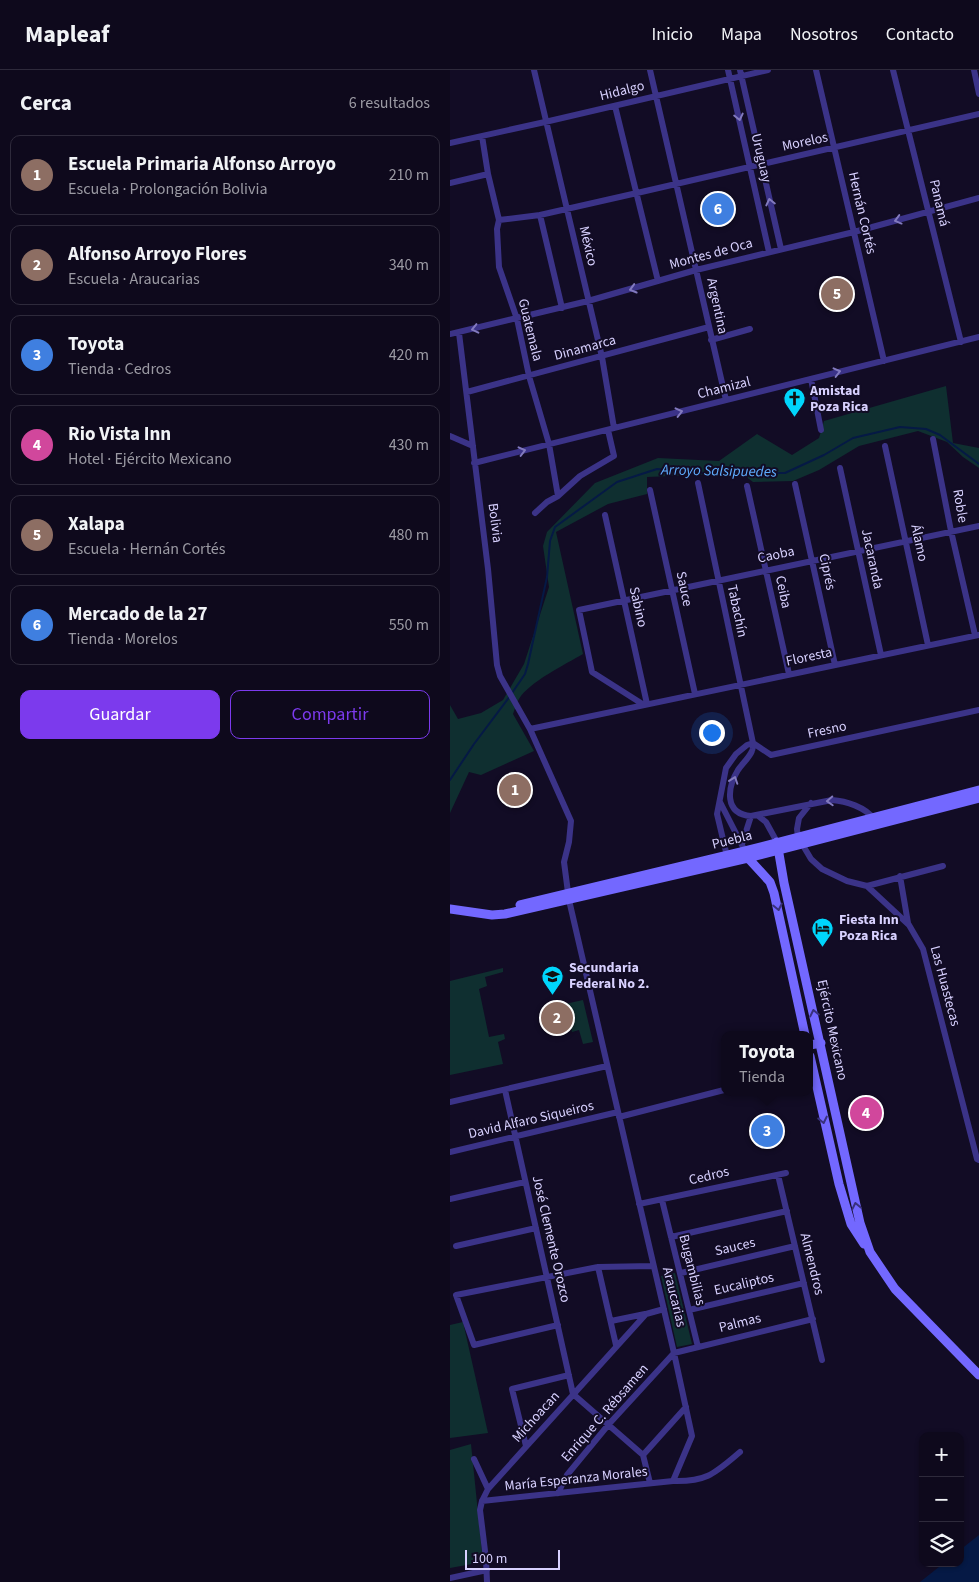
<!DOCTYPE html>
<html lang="es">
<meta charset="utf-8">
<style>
body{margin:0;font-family:"Source Sans 3",sans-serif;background:#1c1729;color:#f1f3f6}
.controls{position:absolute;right:15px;bottom:15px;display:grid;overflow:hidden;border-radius:10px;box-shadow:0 1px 4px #0004}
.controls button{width:45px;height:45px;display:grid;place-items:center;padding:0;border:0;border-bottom:1px solid #2e2a3b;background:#0e091c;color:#f1f3f6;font:25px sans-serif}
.scale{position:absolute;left:15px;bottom:12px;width:95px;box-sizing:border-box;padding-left:5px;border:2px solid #d8d1ff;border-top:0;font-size:14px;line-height:18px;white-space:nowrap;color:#d8d1ff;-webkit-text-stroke:4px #120c25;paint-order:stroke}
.you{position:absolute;left:261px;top:662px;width:18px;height:18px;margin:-12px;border:4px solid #fff;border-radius:50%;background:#1a73e8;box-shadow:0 0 0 8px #1a73e833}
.badge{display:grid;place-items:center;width:32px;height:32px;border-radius:50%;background:#7c3aed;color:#fff;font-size:16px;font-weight:700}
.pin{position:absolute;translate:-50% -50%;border:2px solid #fff;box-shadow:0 1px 5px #0006}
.popup{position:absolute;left:271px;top:961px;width:92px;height:65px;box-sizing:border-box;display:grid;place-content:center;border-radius:10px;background:#0e091c;filter:drop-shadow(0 1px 4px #0005);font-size:16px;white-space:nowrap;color:#9b9aa3}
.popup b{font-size:19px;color:#f1f3f6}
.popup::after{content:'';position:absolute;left:50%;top:100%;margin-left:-10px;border:10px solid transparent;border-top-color:#0e091c}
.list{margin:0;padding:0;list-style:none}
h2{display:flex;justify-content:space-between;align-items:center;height:65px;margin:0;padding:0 20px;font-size:21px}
h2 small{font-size:16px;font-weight:400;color:#9b9aa3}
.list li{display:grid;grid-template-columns:32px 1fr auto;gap:15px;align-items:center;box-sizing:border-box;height:80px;margin:0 10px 10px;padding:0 10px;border:1px solid #2e2a3b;border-radius:10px}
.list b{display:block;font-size:19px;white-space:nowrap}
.list p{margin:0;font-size:16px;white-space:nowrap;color:#9b9aa3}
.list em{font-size:16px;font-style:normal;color:#9b9aa3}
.actions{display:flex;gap:10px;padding:15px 20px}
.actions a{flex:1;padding:11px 0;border:1px solid #7c3aed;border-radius:10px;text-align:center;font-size:18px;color:#7c3aed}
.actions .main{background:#7c3aed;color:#fff}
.icon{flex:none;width:28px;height:28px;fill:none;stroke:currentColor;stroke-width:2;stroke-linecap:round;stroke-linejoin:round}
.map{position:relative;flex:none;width:529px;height:1512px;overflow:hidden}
header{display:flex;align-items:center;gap:30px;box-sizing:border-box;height:70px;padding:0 25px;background:#0e091c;border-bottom:1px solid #2e2a3b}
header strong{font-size:24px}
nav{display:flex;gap:28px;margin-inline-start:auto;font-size:18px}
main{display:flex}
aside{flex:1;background:#0e091c}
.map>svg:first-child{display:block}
.green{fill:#0f2f30}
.water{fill:#051945}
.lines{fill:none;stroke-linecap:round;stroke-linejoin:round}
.stream{stroke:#051945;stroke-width:2}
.minor{stroke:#3b3388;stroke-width:6}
.secondary{stroke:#7368ff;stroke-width:9}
.oneway{stroke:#827abe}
.oneway2{stroke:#39317c}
.labels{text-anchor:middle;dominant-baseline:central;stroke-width:4;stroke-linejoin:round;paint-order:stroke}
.street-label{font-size:14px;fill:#d8d1ff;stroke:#120c25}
.poi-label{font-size:14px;font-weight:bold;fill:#d8d1ff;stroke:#120c25;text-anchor:start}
.water-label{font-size:15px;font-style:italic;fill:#5fadff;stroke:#120c25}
</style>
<header>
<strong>Mapleaf</strong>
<nav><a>Inicio</a><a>Mapa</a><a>Nosotros</a><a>Contacto</a></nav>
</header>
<main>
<aside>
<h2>Cerca<small>6 resultados</small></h2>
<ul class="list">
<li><span class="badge" style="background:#8d6e63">1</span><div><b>Escuela Primaria Alfonso Arroyo</b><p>Escuela · Prolongación Bolivia</p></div><em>210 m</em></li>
<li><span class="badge" style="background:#8d6e63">2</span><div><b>Alfonso Arroyo Flores</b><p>Escuela · Araucarias</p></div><em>340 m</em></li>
<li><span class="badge" style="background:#3f7fe0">3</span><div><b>Toyota</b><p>Tienda · Cedros</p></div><em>420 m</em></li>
<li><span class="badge" style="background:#d1479c">4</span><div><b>Rio Vista Inn</b><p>Hotel · Ejército Mexicano</p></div><em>430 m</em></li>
<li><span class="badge" style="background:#8d6e63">5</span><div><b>Xalapa</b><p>Escuela · Hernán Cortés</p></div><em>480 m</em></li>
<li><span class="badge" style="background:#3f7fe0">6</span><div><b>Mercado de la 27</b><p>Tienda · Morelos</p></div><em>550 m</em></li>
</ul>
<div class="actions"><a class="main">Guardar</a><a>Compartir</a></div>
</aside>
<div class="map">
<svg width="529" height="1512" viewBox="0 0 529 1512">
<rect width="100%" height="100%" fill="#120c25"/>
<path class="green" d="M496,316L503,373L529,378V398L513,387L497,372L468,361L409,376L369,400L343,411L303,412L291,403L197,407V424L158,434L106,462L133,584C116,594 79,612 69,629C66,633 65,639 63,644L84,681L31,705L19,702L0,743V635L8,649L31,643L53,630L74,594L99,517L93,476L97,462L145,413L208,388L269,391L307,364L342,385L369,368L374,351Z
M53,898V902L35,907L37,916L29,919L39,967L54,964L55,969L48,972L53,994L0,1005V911Z
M133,930L143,972L133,974L129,960L122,962L115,934Z
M225,1203L242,1274L227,1277L211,1206Z
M13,1252L38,1363L0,1368V1255Z
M21,1374L33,1492L0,1498V1380Z"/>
<path class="water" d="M529,1465V1512H470L494,1493H510V1480Z"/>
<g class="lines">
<path class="stream" d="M62,623L75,604L78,594L97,507L100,471L105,457L167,412L207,399L253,403H335L374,385L403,368L450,357L476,359L490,365L529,394
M0,710L24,674L60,626"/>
<path class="minor" d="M84,0L152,287L164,358
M200,0L276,330
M278,0L319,182
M290,0L331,179
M366,0L434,291
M443,0L511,272
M524,0L529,24
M165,36L208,211
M32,66L38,104L49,150L47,159L49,197L67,249L79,306L99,374L108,426
M0,73L95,52L318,0
M0,113L38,104
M90,145L112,238
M49,150L90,145L187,123L529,44
M9,263L38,499L47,595L50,606L80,659L121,751L119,772L114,792L119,830L224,1283L242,1366L223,1411
M0,264L138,231L246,200L404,162L529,128
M261,270L300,259
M361,309L371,360
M17,322L259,257
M0,366L23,376
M483,369L501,461L525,565
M435,376L478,575
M24,393L529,267
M390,398L431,585
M248,413L303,673C303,674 303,681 302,681C299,688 292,694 288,700C277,718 274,744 301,746L382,730C396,731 415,737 424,749
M345,414L385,595
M297,416L339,604
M200,420L245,624
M85,443L97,432L108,426L130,406L164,386L158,360
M155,445L197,634
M194,635L142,602L129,540L529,456
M80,659L529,565
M303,673L321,685L529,640
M270,732L295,781
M361,733L349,748L347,759L348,767L361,789L372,799L397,811L417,816L459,855L473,879L527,1089L529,1090
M307,745L316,752L327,772
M292,774L301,746
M277,786L267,744L276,698L286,684L297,675L303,673
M450,806L458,853
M417,816L493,796
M55,1020L123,1324L193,1385L200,1413
M0,1032L157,996
M169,1047L274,1020
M0,1082L168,1042
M328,1105L372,1290
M0,1129L75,1112
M212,1130L248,1277
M189,1134L336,1103
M221,1167L337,1141
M6,1176L86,1158
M148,1197L166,1275
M231,1203L345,1176
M239,1240L354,1213
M161,1251L195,1244
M108,1255L24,1275L6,1225L148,1197L203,1196
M76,1376L62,1319L119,1305
M193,1385L236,1337
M24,1389L38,1419
M108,1423L117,1405L159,1354L224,1283L363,1249
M32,1431L223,1411C257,1412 265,1403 290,1382
M0,1508L37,1500
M37,1512L36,1489L30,1440L32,1431L38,1419L196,1244L214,1239"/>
<path class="secondary" d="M327,772L334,813L410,1153L420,1182L445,1219L529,1305
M296,784L298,788L320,812L324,823L355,965
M70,835L295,781L529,720
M0,839L42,845L55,844L298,788L529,728
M360,975L371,973
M360,986L389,1114L401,1154L414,1174"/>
</g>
<defs><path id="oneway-chevron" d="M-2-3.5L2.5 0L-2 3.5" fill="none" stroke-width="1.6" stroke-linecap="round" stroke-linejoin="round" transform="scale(1.25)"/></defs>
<g class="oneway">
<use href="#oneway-chevron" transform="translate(289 47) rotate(77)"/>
<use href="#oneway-chevron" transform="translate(320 132) rotate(-103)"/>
<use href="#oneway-chevron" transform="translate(448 150) rotate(165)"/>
<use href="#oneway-chevron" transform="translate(183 219) rotate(164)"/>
<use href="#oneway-chevron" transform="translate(25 259) rotate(167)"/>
<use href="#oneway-chevron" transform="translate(387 302) rotate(-14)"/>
<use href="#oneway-chevron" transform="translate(229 342) rotate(-14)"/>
<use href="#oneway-chevron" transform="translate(72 381) rotate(-14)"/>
<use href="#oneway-chevron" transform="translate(284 710) rotate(-71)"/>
<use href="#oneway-chevron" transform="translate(380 731) rotate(177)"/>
</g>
<g class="oneway2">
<use href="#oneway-chevron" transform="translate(328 837) rotate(78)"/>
<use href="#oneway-chevron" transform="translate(364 943) rotate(-102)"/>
<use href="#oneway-chevron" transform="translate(373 1050) rotate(78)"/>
<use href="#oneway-chevron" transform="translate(406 1136) rotate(-102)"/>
</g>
<defs>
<symbol id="church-pin" viewBox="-11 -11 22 30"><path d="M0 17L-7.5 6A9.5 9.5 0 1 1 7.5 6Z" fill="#00d6fc" stroke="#120c25"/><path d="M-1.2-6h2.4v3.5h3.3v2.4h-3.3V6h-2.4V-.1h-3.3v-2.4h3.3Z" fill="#111"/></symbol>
<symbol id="hotel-pin" viewBox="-11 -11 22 30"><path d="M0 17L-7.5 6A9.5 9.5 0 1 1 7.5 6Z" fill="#00d6fc" stroke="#120c25"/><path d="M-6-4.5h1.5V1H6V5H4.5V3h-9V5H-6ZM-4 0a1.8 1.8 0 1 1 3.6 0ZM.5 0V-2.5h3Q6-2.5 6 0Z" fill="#111"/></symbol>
<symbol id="school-pin" viewBox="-11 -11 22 30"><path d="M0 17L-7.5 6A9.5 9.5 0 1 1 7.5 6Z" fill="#00d6fc" stroke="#120c25"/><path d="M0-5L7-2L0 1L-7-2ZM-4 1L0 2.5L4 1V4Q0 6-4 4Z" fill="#111"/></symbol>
</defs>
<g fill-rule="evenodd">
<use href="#church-pin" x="332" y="316" width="25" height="34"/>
<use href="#hotel-pin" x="360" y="846" width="25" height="34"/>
<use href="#school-pin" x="90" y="894" width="25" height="34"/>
</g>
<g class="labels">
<g class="street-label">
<text transform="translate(172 21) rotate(-14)">Hidalgo</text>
<text transform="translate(355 72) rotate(-12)">Morelos</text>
<text transform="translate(311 88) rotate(77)">Uruguay</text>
<text transform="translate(489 133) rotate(77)">Panamá</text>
<text transform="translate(412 143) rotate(77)">Hernán Cortés</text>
<text transform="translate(138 176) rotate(77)">México</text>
<text transform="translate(261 184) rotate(-15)">Montes de Oca</text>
<text transform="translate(267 236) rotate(78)">Argentina</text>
<text transform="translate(80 260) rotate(76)">Guatemala</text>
<text transform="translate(135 278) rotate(-15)">Dinamarca</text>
<text transform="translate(274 318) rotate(-14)">Chamizal</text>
<text transform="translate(510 436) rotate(80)">Roble</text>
<text transform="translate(45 453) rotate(83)">Bolivia</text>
<text transform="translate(469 473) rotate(78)">Álamo</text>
<text transform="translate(326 485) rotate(-12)">Caoba</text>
<text transform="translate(422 489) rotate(78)">Jacaranda</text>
<text transform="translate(377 502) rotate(78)">Ciprés</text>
<text transform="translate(234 519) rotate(78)">Sauce</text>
<text transform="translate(333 522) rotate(78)">Ceiba</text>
<text transform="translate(188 537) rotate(77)">Sabino</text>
<text transform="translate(287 541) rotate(78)">Tabachín</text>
<text transform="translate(359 587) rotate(-12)">Floresta</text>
<text transform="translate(377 660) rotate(-12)">Fresno</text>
<text transform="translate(282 770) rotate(-14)">Puebla</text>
<text transform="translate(495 916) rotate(75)">Las Huastecas</text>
<text transform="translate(382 960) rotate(78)">Ejército Mexicano</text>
<text transform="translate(81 1050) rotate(-13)">David Alfaro Siqueiros</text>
<text transform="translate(259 1106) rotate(-13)">Cedros</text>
<text transform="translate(101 1169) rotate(77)">José Clemente Orozco</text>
<text transform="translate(285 1177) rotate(-13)">Sauces</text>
<text transform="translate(362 1194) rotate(76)">Almendros</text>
<text transform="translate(242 1200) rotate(76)">Bugambilias</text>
<text transform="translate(294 1214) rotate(-13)">Eucaliptos</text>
<text transform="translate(224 1227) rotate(76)">Araucarias</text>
<text transform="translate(290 1253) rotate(-14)">Palmas</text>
<text transform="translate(155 1343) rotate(-49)">Enrique C. Rébsamen</text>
<text transform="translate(86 1347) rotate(-48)">Michoacan</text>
<text transform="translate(126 1409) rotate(-6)">María Esperanza Morales</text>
</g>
<g class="poi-label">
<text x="360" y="321">Amistad<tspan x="360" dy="16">Poza Rica</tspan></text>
<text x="389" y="850">Fiesta Inn<tspan x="389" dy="16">Poza Rica</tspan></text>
<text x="119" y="898">Secundaria<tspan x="119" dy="16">Federal No 2.</tspan></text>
</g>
<g class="water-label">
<text transform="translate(269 401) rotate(1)">Arroyo Salsipuedes</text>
</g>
</g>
</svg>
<div class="controls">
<button>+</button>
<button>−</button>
<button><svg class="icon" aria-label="layers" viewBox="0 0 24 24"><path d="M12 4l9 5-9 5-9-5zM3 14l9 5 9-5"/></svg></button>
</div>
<div class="scale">100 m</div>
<div class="you"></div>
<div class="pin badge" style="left:65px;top:720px;background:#8d6e63">1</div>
<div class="pin badge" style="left:107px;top:948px;background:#8d6e63">2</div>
<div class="pin badge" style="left:317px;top:1061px;background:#3f7fe0">3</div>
<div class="popup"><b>Toyota</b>Tienda</div>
<div class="pin badge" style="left:416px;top:1043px;background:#d1479c">4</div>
<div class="pin badge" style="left:387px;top:224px;background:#8d6e63">5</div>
<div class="pin badge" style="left:268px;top:139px;background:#3f7fe0">6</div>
</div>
</main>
